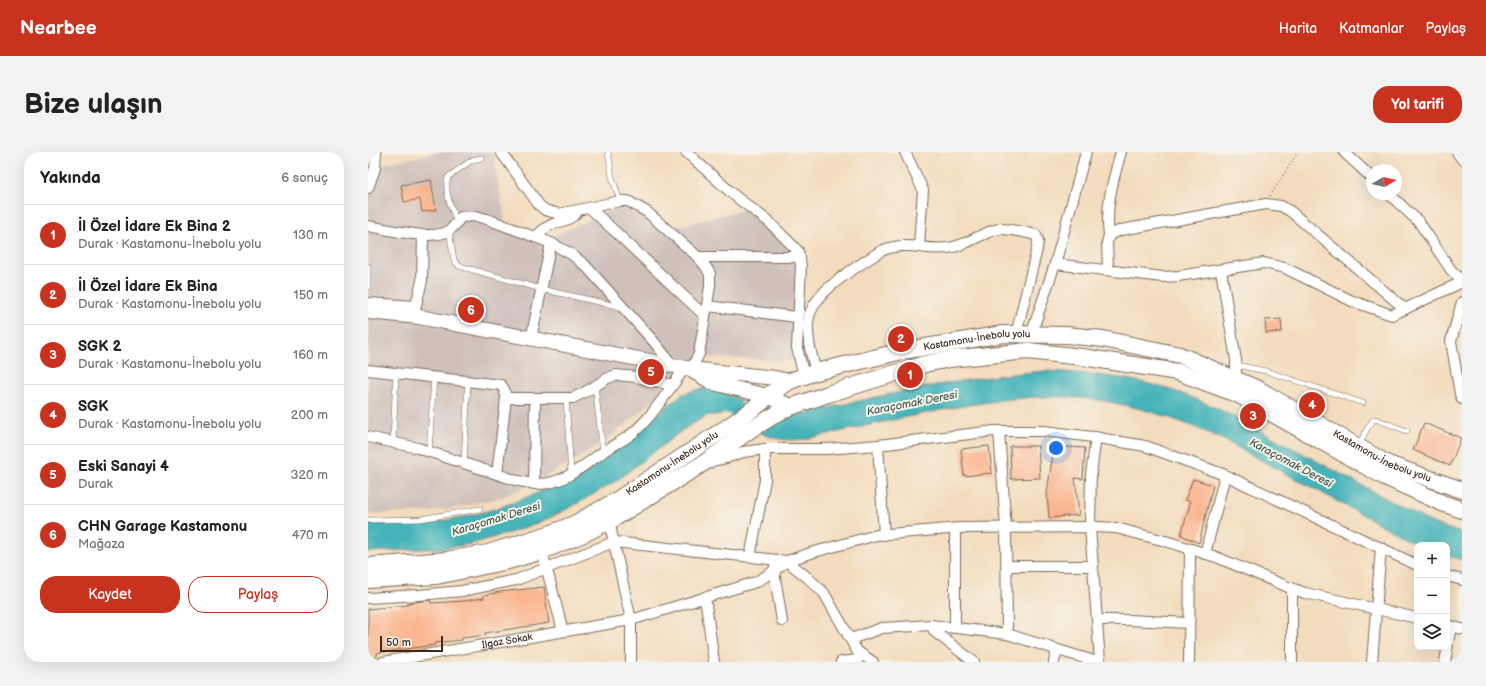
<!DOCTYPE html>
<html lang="tr">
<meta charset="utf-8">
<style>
body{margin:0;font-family:"Balsamiq Sans",sans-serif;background:#f2f2f2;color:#222}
.controls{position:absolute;right:12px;bottom:12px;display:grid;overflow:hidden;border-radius:8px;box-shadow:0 4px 16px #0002}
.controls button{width:36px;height:36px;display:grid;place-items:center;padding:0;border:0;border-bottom:1px solid #e0e0e0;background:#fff;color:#222;font:20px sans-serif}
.compass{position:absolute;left:998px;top:12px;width:36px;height:36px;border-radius:50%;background:#fff;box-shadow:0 4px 16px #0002;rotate:81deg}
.scale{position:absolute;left:12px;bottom:10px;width:63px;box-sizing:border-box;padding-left:4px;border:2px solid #3b2a1e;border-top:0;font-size:11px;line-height:14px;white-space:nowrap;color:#3b2a1e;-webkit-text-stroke:3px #f7f3e8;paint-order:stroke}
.you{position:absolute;left:688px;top:296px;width:14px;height:14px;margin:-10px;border:3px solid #fff;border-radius:50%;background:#1a73e8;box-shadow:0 0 0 6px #1a73e833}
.badge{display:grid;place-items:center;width:26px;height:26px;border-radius:50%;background:#c8321e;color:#fff;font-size:13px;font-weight:700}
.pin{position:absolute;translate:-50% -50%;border:2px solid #fff;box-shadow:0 1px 4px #0006}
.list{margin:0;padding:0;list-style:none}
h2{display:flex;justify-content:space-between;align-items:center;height:52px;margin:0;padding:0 16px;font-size:17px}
h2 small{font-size:13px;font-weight:400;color:#767676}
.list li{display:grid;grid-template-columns:26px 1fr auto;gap:12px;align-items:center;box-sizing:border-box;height:60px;padding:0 16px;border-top:1px solid #e0e0e0}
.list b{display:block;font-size:15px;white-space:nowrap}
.list p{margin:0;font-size:13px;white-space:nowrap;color:#767676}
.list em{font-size:13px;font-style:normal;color:#767676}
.actions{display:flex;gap:8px;padding:12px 16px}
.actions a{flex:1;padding:9px 0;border:1px solid #c8321e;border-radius:16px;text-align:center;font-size:14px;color:#c8321e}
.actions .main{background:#c8321e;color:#fff}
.icon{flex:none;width:22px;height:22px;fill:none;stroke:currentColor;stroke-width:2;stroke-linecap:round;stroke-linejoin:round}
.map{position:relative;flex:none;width:1094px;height:510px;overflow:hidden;border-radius:16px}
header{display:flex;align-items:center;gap:24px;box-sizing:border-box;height:56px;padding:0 20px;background:#c8321e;color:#fff}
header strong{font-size:19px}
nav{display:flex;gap:22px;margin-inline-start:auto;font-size:14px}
.intro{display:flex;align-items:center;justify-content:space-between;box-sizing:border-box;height:96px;padding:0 24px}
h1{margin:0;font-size:28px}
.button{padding:10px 18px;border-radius:16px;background:#c8321e;color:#fff;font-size:14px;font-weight:700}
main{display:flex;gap:24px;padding:0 24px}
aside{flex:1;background:#fff;border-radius:16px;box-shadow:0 4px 16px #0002}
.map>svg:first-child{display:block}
.industrial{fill:#cfc0ba}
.water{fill:#44b4ba;stroke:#406f6c}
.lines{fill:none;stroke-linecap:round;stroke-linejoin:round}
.river{stroke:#44b4ba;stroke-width:15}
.building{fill:#fbb088}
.lane-casing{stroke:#7b6856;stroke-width:6}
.street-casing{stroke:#7b6856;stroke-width:12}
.secondary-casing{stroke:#7b6856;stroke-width:16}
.primary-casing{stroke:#7b6856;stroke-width:18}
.path{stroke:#7b6856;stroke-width:1.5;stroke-dasharray:1 3;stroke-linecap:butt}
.lane{stroke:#fff;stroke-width:5}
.street{stroke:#fff;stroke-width:10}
.secondary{stroke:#fff;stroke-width:14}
.primary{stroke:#fff;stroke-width:16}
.labels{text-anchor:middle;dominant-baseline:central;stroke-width:4;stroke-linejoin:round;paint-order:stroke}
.street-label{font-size:10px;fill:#3b2a1e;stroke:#f7f3e8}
.water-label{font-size:11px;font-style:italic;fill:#3e5a55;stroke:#f7f3e8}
</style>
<header>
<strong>Nearbee</strong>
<nav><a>Harita</a><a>Katmanlar</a><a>Paylaş</a></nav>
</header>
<div class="intro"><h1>Bize ulaşın</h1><a class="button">Yol tarifi</a></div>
<main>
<aside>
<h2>Yakında<small>6 sonuç</small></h2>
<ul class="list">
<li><span class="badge">1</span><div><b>İl Özel İdare Ek Bina 2</b><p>Durak · Kastamonu-İnebolu yolu</p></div><em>130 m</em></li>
<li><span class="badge">2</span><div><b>İl Özel İdare Ek Bina</b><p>Durak · Kastamonu-İnebolu yolu</p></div><em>150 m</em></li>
<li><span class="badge">3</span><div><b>SGK 2</b><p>Durak · Kastamonu-İnebolu yolu</p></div><em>160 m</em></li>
<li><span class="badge">4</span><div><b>SGK</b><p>Durak · Kastamonu-İnebolu yolu</p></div><em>200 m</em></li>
<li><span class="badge">5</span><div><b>Eski Sanayi 4</b><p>Durak</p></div><em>320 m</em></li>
<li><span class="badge">6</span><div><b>CHN Garage Kastamonu</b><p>Mağaza</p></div><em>470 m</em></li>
</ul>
<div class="actions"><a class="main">Kaydet</a><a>Paylaş</a></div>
</aside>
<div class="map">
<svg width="1094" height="510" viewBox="0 0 1094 510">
<rect width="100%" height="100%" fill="#f7f3e8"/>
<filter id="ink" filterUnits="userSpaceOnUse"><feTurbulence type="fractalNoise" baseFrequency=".025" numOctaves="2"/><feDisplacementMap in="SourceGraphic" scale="8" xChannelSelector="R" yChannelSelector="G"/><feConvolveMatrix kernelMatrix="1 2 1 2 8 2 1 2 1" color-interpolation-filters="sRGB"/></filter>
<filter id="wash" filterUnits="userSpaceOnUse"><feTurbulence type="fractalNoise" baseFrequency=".012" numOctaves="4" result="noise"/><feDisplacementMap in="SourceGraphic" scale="16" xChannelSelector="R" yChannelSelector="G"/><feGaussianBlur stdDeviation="0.9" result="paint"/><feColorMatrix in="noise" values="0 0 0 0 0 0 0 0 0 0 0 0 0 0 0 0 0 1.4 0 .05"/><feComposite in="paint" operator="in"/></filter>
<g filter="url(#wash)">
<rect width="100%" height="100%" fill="#f3dcbd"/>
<path class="industrial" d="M0,0H9L12,13L70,0H125L137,71L183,85L260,51L295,78L385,55L428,98L427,209L337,205L241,286L206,309L156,336L134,345L93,355L61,360L0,362Z"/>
<path class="water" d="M678,219C720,221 763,225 803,238C844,251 881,273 919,293C965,318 1012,343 1058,368L1072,374L1094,381V408L1079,404V393H1051L1047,391L850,285C796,261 737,243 677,245C648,245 619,250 590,255C539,264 489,276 438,287C422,289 408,288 393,281L421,263L434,262C515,243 595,225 678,219Z
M342,236L374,248L352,263H340L316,277L248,329L203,355L179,367L154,377L103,392L76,396L0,400V372C24,371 49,372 73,369C129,361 185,338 232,306C260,287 286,264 313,243L328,238Z"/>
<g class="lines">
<path class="river" d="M343,251L363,255L407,273"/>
</g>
<g id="blocks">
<path class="building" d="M63,28L68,58L54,60L52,47L36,50L33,33Z
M913,167L914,180L898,181L897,168Z
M1056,271L1093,286L1082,314L1045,298Z
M621,294L624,321L596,324L593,297Z
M642,294H670L672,326L643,327Z
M686,294L717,296L715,327L707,326L711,363L681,366L679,341Z
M825,327L845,333L831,391L813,383L822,352H821L822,349L817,348Z
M176,435L181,471L117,481L118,483L94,486V488L67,491V493L9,501V505L0,506V457L40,453V451L62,448L63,451L96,449L116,446V443L132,440Z"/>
</g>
</g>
<g filter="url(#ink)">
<use href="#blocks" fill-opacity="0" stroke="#7b6856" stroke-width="1"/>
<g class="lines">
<defs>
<path id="lane" d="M240,0L244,25L252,49
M89,70C83,55 76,41 80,25L104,8L114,6
M81,79L86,108L91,114L173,137L253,155
M0,114V135
M868,213L898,219L995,251
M227,234L235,300
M198,247L203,322
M25,290L28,221
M991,293L1000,275L1006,267L1010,268L1039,279
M61,300L66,225
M96,311L100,229
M0,368L52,367L112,357"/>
<g id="street">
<path d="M133,0L171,53L177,58L191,62L252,49H260L279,60L330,105L338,115L342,122V134L331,202L323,217"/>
<path d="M318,0L367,44L400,69L430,99L433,113L429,196L436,224"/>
<path d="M537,0L555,38L551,94"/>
<path d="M976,0L1004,26"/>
<path d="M1089,0L1094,7"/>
<path d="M0,36L7,16L8,0"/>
<path d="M1021,42L1051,70L1083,118L1094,129"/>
<path d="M222,56L337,164"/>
<path d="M0,74C19,77 64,89 80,79C86,76 89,70 93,65L107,64L119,67L183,91L203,102L217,113L287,191L305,214"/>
<path d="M741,83C737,54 745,28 753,0"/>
<path d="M167,85C172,81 176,76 183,73C192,69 202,69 209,60"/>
<path d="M330,105H432"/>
<path d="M687,112L795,125L810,124L896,111L917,116L984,149L1024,163L1094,130"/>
<path d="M740,117L739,91L741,83L753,78L898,52L913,54L922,59L1037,157"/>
<path d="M853,118L868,208V228"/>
<path d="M1094,150L1083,189L1092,242L1094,247"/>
<path d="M0,151L48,154"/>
<path d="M339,154L429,165"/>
<path d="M45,165L54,129L55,83"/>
<path d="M663,183L687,112L718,0"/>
<path d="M163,187L183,91"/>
<path d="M0,218L133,233L136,237L138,246L129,322"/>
<path d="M448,220C444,204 439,188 440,171C442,140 489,115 513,99C539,88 555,99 579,96C598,95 613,80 631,77C640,76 659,81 668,83L670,89L669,97L648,182"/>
<path d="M138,246H205L219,239L240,226L248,223L268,225L305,233"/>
<path d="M631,279L638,376L639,482"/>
<path d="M0,285L50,296L147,328C155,330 163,332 171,332C196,332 216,313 235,300C243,294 253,290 261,284C282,269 301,237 317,216"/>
<path d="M728,285L723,322L722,375L732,510"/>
<path d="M510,293L516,383"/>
<path d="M343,309L358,306L375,300L397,297H459L510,293L626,279H676L725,285L777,294L857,323L1049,413"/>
<path d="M166,332L167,246"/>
<path d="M240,364L263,468V510"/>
<path d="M587,377V476"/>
<path d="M174,399L195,479"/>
<path d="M837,402L857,323"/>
<path d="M382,405L397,328V297"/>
<path d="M407,414L406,419L414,469"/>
<path d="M638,414H725"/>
<path d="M1079,424L1094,428"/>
<path d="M924,436V510"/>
<path d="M337,445L346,510"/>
<path d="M0,446L51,443L94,439L148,428L246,390L419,409L439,425L456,441L489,499L505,510"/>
<path d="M729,468H761L821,471"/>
<path d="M563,473L567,480L606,510"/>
<path d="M1079,473L1094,477"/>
<path d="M483,487L514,476L563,473L639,482L729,510"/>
<path id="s1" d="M15,510L263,468L388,430L406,419L419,409L446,400L509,383L592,376L730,375L748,376L801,390L848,405L920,435L937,441L1049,466"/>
<path d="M473,510L490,508"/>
<path d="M686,510L689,498"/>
<path d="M821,510L822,397"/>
<path d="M1004,510L1013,396"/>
<path d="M1077,510L1083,474"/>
</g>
<path id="secondary" d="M0,160L51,165L323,217L407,226L422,229
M326,220L345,231L399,244L423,254"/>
<g id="primary">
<path id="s2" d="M0,414L79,408L120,401L184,381L206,372L249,348L364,272L393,251L399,244L422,229L448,220L534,199L635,182L699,183L735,187L812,203L890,237L1020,312L1094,338"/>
<path d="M0,428L69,424L140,409L174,399L213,383L242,369L339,309L382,278L417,257L460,242L557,212L582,207L660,199L714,205L810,220L871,243L1015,324L1074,351L1094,358"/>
</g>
</defs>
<use href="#lane" class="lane-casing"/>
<use href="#street" class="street-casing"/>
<use href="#secondary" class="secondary-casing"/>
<use href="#primary" class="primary-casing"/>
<path class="path" d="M902,44L930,0"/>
<use href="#lane" class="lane"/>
<use href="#street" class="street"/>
<use href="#secondary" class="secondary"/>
<use href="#primary" class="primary"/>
</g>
</g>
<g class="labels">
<g class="street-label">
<text stroke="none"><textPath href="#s2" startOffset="663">Kastamonu-İnebolu yolu</textPath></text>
<text stroke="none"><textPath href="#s2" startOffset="1095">Kastamonu-İnebolu yolu</textPath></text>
<text stroke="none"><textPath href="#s2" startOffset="327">Kastamonu-İnebolu yolu</textPath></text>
<text stroke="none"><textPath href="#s1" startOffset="126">Ilgaz Sokak</textPath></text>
</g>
<g class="water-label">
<text transform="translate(544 251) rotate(-11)">Karaçomak Deresi</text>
<text transform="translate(923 311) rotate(28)">Karaçomak Deresi</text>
<text transform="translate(128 367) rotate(-17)">Karaçomak Deresi</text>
</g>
</g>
</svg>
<div class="controls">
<button>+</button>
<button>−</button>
<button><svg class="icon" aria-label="layers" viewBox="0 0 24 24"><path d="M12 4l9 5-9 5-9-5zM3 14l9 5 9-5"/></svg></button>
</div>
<svg class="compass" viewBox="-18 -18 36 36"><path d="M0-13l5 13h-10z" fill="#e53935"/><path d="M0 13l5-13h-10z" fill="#767676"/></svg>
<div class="scale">50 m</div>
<div class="you"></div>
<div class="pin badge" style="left:542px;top:223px">1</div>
<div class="pin badge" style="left:533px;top:187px">2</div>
<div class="pin badge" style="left:885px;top:264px">3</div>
<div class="pin badge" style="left:944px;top:253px">4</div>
<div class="pin badge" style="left:283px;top:220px">5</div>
<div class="pin badge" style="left:103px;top:158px">6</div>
</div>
</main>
